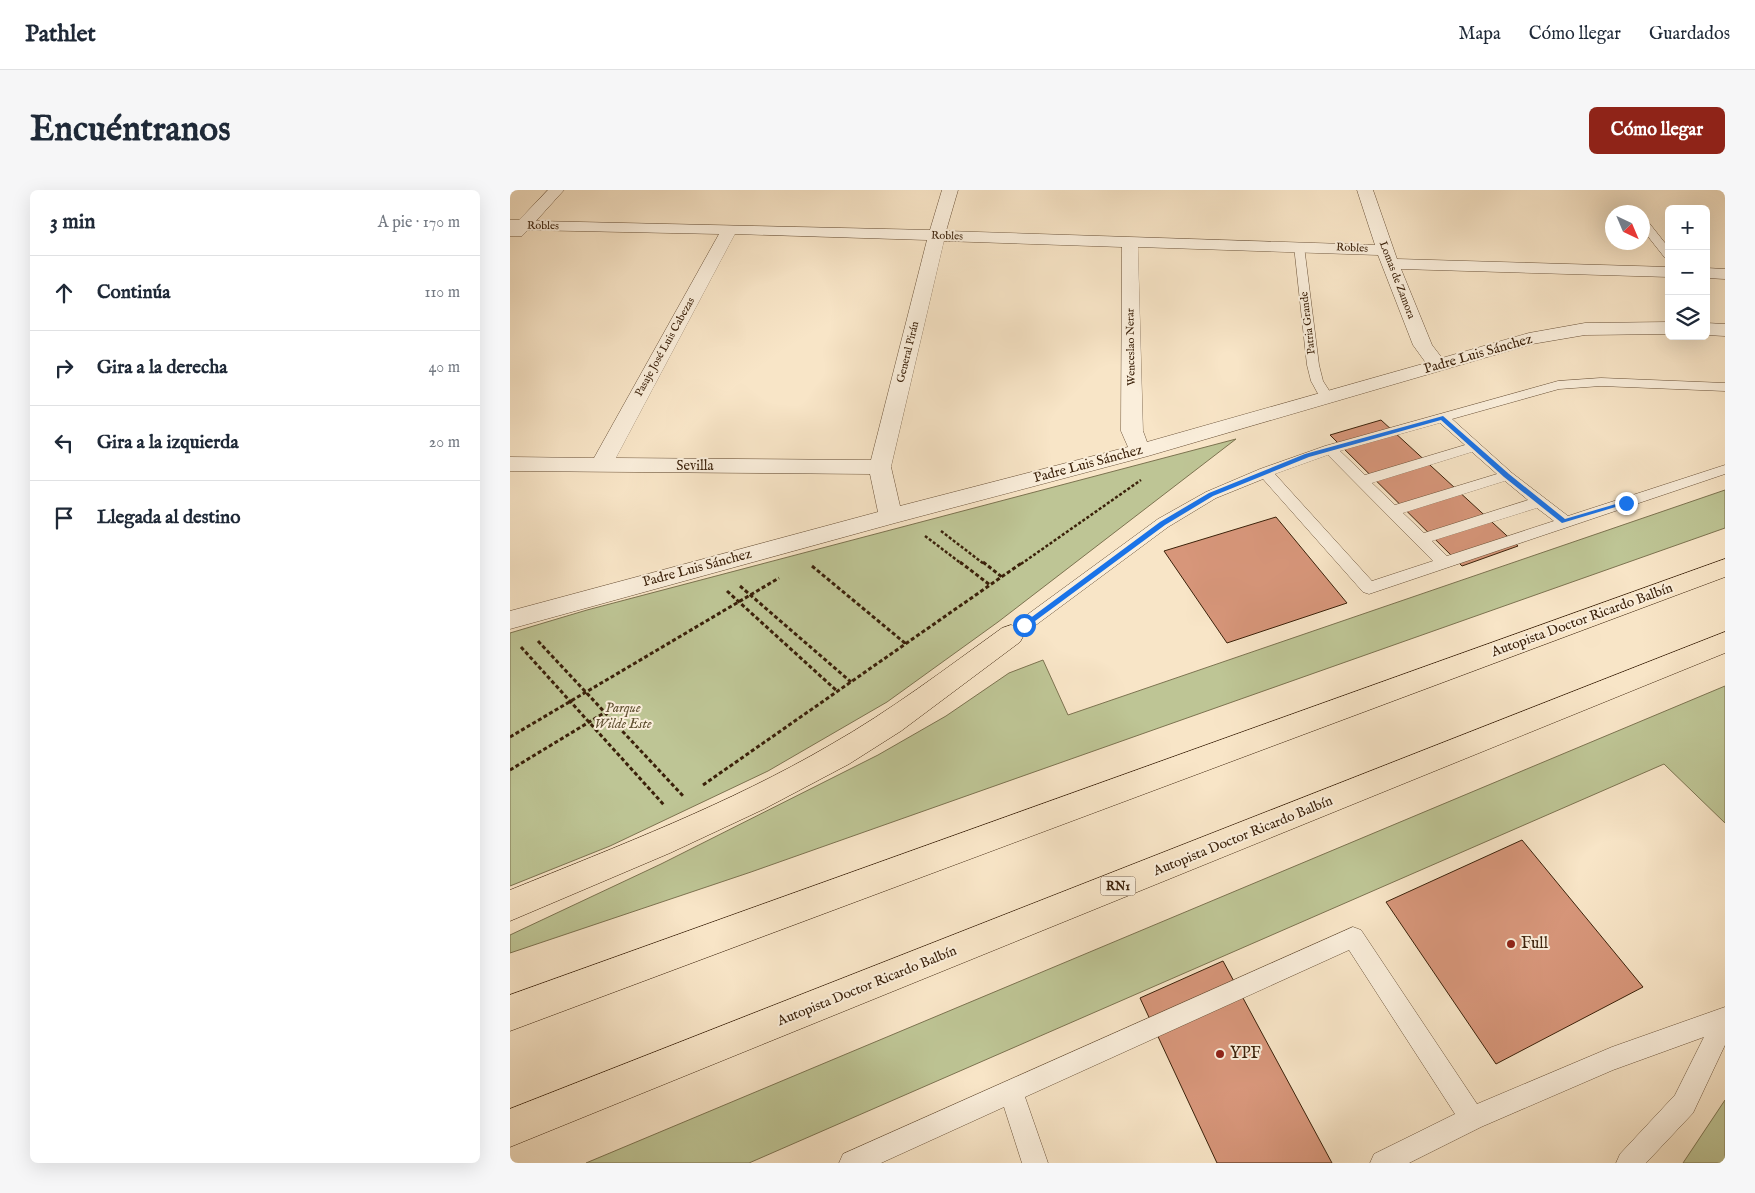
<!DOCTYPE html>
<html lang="es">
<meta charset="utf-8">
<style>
body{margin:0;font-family:"IM FELL English",serif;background:#f6f6f7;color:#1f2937}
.controls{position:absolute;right:15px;top:15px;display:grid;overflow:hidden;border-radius:8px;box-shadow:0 5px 20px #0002}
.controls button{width:45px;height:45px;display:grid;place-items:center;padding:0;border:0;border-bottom:1px solid #e0e1e3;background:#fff;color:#1f2937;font:25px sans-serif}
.compass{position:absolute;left:1095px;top:15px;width:45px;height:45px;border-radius:50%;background:#fff;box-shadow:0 5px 20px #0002;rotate:136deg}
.stop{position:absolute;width:15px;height:15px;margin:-11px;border:4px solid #1a73e8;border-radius:50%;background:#fff}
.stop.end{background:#1a73e8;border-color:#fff;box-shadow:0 1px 5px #0008}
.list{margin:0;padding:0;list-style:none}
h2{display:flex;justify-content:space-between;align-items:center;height:65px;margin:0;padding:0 20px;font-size:21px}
h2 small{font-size:16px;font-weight:400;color:#747a83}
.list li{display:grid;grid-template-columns:32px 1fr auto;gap:15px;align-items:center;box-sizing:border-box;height:75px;padding:0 20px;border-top:1px solid #e0e1e3}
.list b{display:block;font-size:19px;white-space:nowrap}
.list em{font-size:16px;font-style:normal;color:#747a83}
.icon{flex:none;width:28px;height:28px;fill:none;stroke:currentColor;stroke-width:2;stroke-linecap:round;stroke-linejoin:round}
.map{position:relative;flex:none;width:1215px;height:973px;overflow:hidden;border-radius:8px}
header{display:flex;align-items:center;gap:30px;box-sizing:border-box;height:70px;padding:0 25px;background:#fff;border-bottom:1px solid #e0e1e3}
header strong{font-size:24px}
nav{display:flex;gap:28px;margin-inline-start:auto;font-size:18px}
.intro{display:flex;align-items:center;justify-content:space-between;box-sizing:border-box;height:120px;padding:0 30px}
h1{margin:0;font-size:35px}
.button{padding:12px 22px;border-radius:8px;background:#8f2418;color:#fff;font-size:18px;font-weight:700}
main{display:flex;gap:30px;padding:0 30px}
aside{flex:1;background:#fff;border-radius:8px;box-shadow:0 5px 20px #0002}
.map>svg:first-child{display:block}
.green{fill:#bec595;stroke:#7c7350}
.building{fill:#d7967a;stroke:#3b210a}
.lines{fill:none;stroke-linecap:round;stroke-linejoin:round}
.service-casing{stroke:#6a5239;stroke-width:1}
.minor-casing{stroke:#6a5239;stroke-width:1}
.motorway-casing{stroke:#3b210a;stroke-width:1}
.path-far1{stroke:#3b210a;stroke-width:2.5;stroke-dasharray:3 2;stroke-linecap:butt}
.path{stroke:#3b210a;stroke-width:3;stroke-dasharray:4 2.5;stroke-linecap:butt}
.service{fill:#faeedb;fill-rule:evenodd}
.minor{fill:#faeedb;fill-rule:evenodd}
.motorway{fill:#f8e5c7;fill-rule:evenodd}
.route{fill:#1a73e8}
.poi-dot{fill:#8f2418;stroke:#faeedb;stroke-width:2}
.labels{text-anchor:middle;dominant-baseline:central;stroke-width:4;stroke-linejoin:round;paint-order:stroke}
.far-street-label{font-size:11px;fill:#3b210a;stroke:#faeedb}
.shield{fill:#faeedb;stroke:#745e49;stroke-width:1}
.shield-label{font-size:12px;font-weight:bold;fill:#3b210a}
.street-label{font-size:14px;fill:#3b210a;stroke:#faeedb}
.park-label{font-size:14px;font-style:italic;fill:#625234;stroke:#faeedb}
.near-poi-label{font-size:16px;fill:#3b210a;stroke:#faeedb;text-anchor:start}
</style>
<header>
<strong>Pathlet</strong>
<nav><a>Mapa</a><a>Cómo llegar</a><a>Guardados</a></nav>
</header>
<div class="intro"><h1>Encuéntranos</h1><a class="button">Cómo llegar</a></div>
<main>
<aside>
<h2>3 min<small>A pie · 170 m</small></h2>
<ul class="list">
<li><svg class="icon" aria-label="ahead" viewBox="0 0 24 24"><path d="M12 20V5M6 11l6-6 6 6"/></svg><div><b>Continúa</b></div><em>110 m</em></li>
<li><svg class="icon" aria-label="right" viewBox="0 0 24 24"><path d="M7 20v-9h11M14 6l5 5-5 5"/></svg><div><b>Gira a la derecha</b></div><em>40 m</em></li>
<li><svg class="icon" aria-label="left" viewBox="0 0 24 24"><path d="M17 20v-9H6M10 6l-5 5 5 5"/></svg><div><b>Gira a la izquierda</b></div><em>20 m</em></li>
<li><svg class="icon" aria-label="arrive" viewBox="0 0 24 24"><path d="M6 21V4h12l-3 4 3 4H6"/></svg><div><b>Llegada al destino</b></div></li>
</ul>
</aside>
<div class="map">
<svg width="1215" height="973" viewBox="0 0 1215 973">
<rect width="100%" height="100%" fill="#f8e5c7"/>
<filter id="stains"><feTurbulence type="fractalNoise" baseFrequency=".004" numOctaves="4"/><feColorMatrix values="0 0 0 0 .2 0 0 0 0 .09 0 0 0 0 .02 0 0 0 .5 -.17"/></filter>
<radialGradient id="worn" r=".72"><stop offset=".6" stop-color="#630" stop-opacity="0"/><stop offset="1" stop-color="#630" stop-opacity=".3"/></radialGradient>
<path class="green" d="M726,249L488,432L377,512L258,581L100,656L0,696V443L77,420Z
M1215,300V338L241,682L0,763V745L151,674L368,565L436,526L499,483L533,470L558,525Z
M1215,496V633L1154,574L239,973H76Z
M1215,910V973H1173Z"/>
<path class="building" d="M871,230L1008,356L952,376L820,245Z
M766,327L837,413L717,453L654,361Z
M1012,650L1133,797L986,874L876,712Z
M713,771L822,973H707L630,808Z"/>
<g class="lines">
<defs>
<path id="service" d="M1132,28L1136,29L1159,58V69L1155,68L1132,39Z
M789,53L794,56L809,175L813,191L824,208L817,212L812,211L801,191L797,175L784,56Z
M1091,188L1215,193V201L1091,196L1049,199L942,229L1002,283L1058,326L1215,275V284L859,404L853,402L753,289L706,308L658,337L507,449L501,451L495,449L493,445L495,441L648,329L696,302L750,279L815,256L1048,191ZM930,233L955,255L855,285L830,261ZM962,262L987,284L885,315L862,293ZM818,265L923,371L862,391L765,284ZM995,291L1018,310L914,343L893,323ZM1027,318L1044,331L937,366L922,351Z
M843,737L851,740L967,914L1102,857L1215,817V855L1183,923L1136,973H1106L1110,964L1165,905L1194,847L1103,880L971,937L899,973H860L864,964L945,924L839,760L515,907L538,973H512L494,917L371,973H329L333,964Z"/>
<path id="minor" d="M38,0H54L26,31L420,40L432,0H448L436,41L865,55L847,0H863L887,69L1159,77V87L891,79L922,155L932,168L1019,143L1075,133L1159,132V144L1075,145L1022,154L638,266L385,333L0,439V421L368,322L360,284L0,281V267L84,268L209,44L18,40L12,46H0V30H9ZM225,44L417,50L361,270L106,268ZM434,51L612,57L611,241L618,257L390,316L381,277ZM628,57L868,65L903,155L916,173L637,252L633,241Z
M1196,78L1215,79V89L1196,88Z
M1196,133L1215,134V146L1196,145Z"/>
<path id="motorway" d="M1215,369V387L0,841V805Z
M501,435L510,438L514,445L510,452L391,541L339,574L254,619L160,663L0,731V700C108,656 219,614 320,555C380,521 435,479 492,438Z
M1215,442V463L0,957V919Z"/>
</defs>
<use href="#service" class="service-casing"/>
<use href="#minor" class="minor-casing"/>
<use href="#motorway" class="motorway-casing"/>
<path class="path-far1" d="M431,341L474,374
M415,346L452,374
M511,374L631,290"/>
<path class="path" d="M450,372L480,395
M473,372L492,387
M302,376L396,454
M230,396L341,492
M217,401L327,501
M28,451L174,607
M11,457L154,615
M0,547L269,388
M0,580L94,523
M193,595L513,372"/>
<use href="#service" class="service"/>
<use href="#minor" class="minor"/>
<use href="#motorway" class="motorway"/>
</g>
<path class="route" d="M933,226L999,284L1055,329L1116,311L1119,313L1052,333L994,287L931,230L799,267L703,306L655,335L517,437L514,438L511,435L650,332L699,303L795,264Z"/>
<g class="poi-dot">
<circle cx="1001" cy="754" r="5"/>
<circle cx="710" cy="864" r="5"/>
</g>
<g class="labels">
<g class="far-street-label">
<text transform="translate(33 36) rotate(1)">Robles</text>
<text transform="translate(437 46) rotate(2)">Robles</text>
<text transform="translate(842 58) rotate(3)">Robles</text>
<text transform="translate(887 90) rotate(69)">Lomas de Zamora</text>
<text transform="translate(798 133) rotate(-97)">Patria Grande</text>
<text transform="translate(155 157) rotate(-61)">Pasaje José Luis Cabezas</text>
<text transform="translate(621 157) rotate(-91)">Wenceslao Nerar</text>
<text transform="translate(398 162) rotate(-76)">General Pirán</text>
</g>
<rect class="shield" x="590.5" y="686.5" width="35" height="19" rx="4"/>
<g class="shield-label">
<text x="608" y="696">RN1</text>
</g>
<g class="street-label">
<text transform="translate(968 164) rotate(-16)">Padre Luis Sánchez</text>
<text transform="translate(578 274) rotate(-15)">Padre Luis Sánchez</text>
<text x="185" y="276">Sevilla</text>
<text transform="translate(187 378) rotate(-15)">Padre Luis Sánchez</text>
<text transform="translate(1072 430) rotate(-20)">Autopista Doctor Ricardo Balbín</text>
<text transform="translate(733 646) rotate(-22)">Autopista Doctor Ricardo Balbín</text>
<text transform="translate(357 796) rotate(-22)">Autopista Doctor Ricardo Balbín</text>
</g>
<g class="park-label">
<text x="113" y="518">Parque<tspan x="113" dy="16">Wilde Este</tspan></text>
</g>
<g class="near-poi-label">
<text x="1011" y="754">Full</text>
<text x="720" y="864">YPF</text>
</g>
</g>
<rect width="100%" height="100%" filter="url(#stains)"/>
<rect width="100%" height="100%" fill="url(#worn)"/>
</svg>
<div class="controls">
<button>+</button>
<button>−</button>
<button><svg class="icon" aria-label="layers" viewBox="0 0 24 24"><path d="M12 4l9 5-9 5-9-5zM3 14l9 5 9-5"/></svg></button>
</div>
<svg class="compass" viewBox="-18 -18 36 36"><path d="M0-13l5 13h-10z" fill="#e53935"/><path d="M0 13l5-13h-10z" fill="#747a83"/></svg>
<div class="stop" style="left:514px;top:435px"></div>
<div class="stop end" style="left:1116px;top:313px"></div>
</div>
</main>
